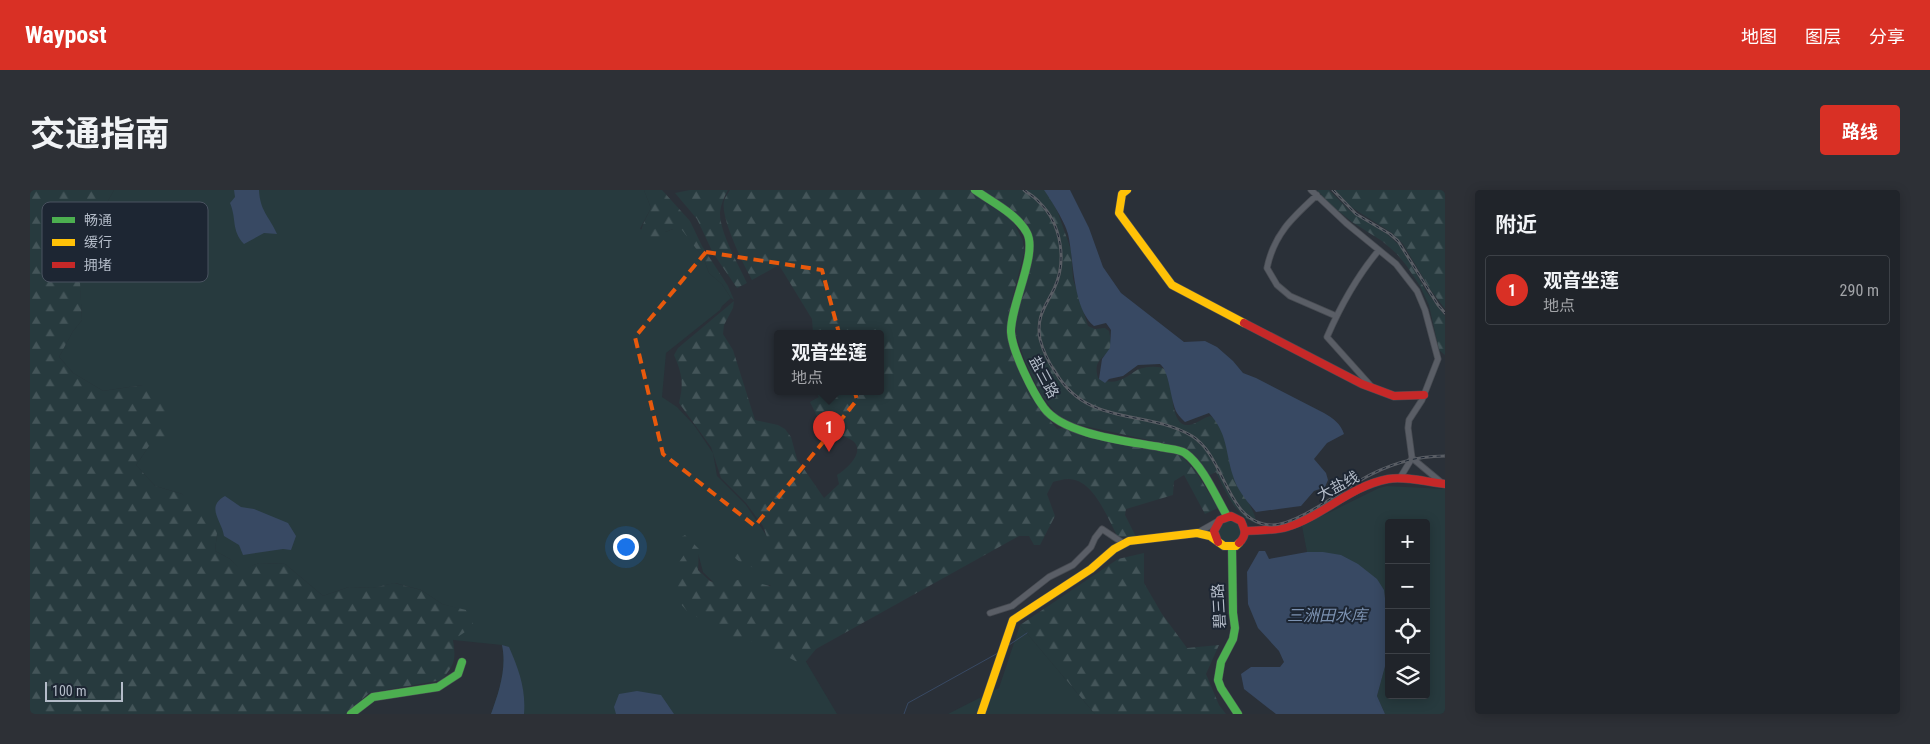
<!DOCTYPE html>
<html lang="zh">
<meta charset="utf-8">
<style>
body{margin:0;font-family:"Roboto Condensed","Noto Sans SC",sans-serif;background:#2d3036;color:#f1f3f6}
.controls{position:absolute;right:15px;bottom:15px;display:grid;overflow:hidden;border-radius:5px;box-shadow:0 2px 12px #0003}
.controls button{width:45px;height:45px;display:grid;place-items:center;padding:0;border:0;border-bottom:1px solid #3d4147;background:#20242a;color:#f1f3f6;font:25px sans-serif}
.scale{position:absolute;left:15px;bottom:12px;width:78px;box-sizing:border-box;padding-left:5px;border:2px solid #b4bcc9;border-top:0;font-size:14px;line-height:18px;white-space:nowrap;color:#b4bcc9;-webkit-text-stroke:4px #1d2633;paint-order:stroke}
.you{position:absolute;left:595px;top:356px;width:18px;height:18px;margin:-12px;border:4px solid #fff;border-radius:50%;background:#1a73e8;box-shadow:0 0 0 8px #1a73e833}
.badge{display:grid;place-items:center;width:32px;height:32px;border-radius:50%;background:#d93025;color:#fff;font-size:16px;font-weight:700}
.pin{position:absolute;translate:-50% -41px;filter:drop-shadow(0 1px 2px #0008)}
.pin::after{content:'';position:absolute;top:26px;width:18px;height:15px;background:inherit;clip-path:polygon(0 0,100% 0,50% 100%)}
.popup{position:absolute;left:744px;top:140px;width:110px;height:65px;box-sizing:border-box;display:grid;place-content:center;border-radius:5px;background:#20242a;filter:drop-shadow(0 1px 4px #0005);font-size:16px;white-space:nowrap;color:#a2a4a8}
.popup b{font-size:19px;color:#f1f3f6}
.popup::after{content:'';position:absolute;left:50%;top:100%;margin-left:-10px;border:10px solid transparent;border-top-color:#20242a}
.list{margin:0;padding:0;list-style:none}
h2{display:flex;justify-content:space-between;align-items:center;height:65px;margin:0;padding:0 20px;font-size:21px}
h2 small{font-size:16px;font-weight:400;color:#a2a4a8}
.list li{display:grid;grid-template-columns:32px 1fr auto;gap:15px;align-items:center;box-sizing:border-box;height:70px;margin:0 10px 10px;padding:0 10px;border:1px solid #3d4147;border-radius:5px}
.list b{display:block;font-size:19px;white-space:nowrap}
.list p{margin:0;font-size:16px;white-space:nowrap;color:#a2a4a8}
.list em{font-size:16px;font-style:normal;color:#a2a4a8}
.icon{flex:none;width:28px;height:28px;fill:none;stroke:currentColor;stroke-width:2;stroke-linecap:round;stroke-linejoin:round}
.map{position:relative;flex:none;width:1415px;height:524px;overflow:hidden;border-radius:5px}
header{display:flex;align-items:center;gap:30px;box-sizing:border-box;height:70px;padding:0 25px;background:#d93025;color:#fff}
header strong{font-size:24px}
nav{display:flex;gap:28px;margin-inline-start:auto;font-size:18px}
.intro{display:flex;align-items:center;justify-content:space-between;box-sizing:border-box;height:120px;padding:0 30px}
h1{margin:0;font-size:35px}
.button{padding:12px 22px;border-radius:5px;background:#d93025;color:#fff;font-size:18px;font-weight:700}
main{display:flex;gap:30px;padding:0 30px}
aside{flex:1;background:#20242a;border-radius:5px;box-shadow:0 2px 12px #0003}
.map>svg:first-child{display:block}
.green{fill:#273a3e;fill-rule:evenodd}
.forest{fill:url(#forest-firs)}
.water{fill:#384963}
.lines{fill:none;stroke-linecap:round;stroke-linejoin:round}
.stream{stroke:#384963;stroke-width:1}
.street-casing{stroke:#484c53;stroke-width:7}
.fast-casing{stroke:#484c53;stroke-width:9}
.slow-casing{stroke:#484c53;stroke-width:9}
.jam-casing{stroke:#484c53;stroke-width:9}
.street{stroke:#5a5e66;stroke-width:5.5}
.fast{stroke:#4caf50;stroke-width:8}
.slow{stroke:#ffc107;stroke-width:8}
.jam{stroke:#c62828;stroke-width:8}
.rail-casing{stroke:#595d64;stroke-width:3}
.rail{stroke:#1d2633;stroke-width:1;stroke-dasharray:4;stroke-linecap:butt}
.marked{fill:none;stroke:#e8590c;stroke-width:4;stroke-dasharray:10 6;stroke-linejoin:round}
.labels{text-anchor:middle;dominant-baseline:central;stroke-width:4;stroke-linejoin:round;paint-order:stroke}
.street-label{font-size:15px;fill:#b4bcc9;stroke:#1d2633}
.water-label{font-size:16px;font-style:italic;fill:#7c92b1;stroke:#1d2633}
.key{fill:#1d2633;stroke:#4a5360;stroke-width:1}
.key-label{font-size:14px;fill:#b4bcc9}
</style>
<header>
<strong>Waypost</strong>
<nav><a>地图</a><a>图层</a><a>分享</a></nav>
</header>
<div class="intro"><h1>交通指南</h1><a class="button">路线</a></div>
<main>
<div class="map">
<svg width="1415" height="524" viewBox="0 0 1415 524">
<defs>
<pattern id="forest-firs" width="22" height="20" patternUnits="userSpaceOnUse" patternTransform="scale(1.25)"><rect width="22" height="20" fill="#273a3e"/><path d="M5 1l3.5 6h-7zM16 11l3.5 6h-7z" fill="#445559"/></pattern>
</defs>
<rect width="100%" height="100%" fill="#2a3038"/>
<path class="green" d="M84,0H614L621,18L610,39L635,42L643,39H652L674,69L679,83L692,94L701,108L692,116L690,120L636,163L632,207L647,217L664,235L683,263L687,286L716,315L741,352L747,395L687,396L673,382L668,363L650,379L772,465L807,524H461C469,502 477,478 472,455L423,450L436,421L412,414L391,400L365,393L343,398L319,397L293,406L255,374L229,373L211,381L200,369L185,361L187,343L152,304L125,296L106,275L119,256L113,195L73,201L43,183L29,167L43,141L52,130L48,65Z
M1357,296L1415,299V524H1355L1347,506L1357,469L1355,460L1359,440L1354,400L1293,362H1277L1272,336L1349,298ZM1359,333H1396V505H1359Z
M1189 342a11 11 0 1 1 22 0a11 11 0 1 1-22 0Z
M990,435L1065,524H918L969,498Z"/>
<path class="forest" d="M0,0H84L48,64L59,81L50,93L52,130L43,141L29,167L43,183L73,201L113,195L137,200L139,227L136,257L119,256L106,275L125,296L152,304L177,322L187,343L185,361L200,369L211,380L229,373L255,374L293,406L319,397L343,398L364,393L391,400L412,414L436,420L444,436L423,450C426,471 425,473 412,490L339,503L316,524H0Z
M614,0H632L660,31L672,56L698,96L704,110L701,108L692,94L679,83L674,69L652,40L643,39L635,42L634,52L630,57C601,50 612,37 621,18Z
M660,0H698C694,7 691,14 690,22C689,41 709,76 717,93L707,98L683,63L667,29L645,3Z
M700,0H941L976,24L984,33L993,51L994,63L981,113L977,133L978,148L982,164L1001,204L1008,216L1027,239L1033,238L1151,265L1166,282L1188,318L1175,324L1154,285L1144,291L1143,305L1096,319L1095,325L1106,347H1088C1077,328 1064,289 1038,289C1033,289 1027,291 1023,292L1017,304L1025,326L1010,355H1004L999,346H989L786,459L773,475L733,454L696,445L657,421L648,411L643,395L645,378L654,365L655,359L650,348L655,345L669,359L668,380L680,391L691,395L711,389L740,396L744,391L740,383C727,378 703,375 701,359L705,357L711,366L726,367L732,364L737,359L738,350L733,336L716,313L691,288L681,257L649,213C654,192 652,184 644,165L648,158L704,111L703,118L694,135L693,144L703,160L725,230L748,235L755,239L761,247L767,269L794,308L809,294L807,285C816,280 836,262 823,251C816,246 803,243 794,240L780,212L789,207L785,201H850V143H783L782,129L749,75L722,90C713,74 690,27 694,11C695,7 698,3 700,0Z
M952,0H1016L1028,23L1041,60L1043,89L1058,136L1065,139L1075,138L1079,141L1082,158C1072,170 1063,170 1068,188C1084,197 1095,188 1107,180C1112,177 1129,175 1134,179C1146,188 1137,237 1159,235C1166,234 1173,228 1180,226C1197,234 1201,271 1206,289C1211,302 1227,323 1226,334C1204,324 1196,302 1186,282L1178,286C1170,273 1164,263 1151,257L1041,233L1028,226L1011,205L995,171L986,145V125L1002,62L991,30L984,23Z
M1287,0H1299L1319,20L1357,44L1372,58L1396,101L1415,126V165L1409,160L1399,115L1390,96L1376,75L1367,64L1352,51L1322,32L1300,14Z
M1305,0H1415V119L1400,99L1373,54L1362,43L1321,17Z
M1114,363V393L1132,424L1157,458L1189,455L1176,484L1189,515L1196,524H1065L990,435L1088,369Z"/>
<path class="water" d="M204,0H229C230,21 239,26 247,44L234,43L214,54C201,40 207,30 200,13L205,7Z
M1014,0H1040L1059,38L1073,77L1091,103L1154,152L1175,151L1187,157L1203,171L1213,183L1226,188L1294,223C1303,228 1311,234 1314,244L1297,253L1284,269L1296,283L1298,290L1295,297L1284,301L1271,316L1226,322C1217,311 1207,300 1203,286C1195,261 1198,244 1179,223L1155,232C1153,230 1149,226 1147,223C1140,210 1140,182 1130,174L1108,175L1093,186L1079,189L1075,193L1069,189L1072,169L1080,158L1081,140L1076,133L1064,136C1042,118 1044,69 1038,44C1035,32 1021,10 1014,0Z
M195,306L211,317L224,319L258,333L266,346L261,360L253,359L213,365L209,355L194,346C192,331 175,317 195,306Z
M1229,361H1235L1239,369L1277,362H1293L1311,365L1328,374L1347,389L1354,400L1359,440L1355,460L1357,469L1347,506L1355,524H1246L1214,499L1211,484L1221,477H1250L1254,472L1249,461L1228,438L1218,414L1217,382Z
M472,455L479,457C489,480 496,499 494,524H461C469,502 477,478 472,455Z
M607,501L631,505L644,524H586L584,517L589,504Z"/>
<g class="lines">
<path class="stream" d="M979,455L997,443
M874,524L878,513L968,463"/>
<defs>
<path id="street" d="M1281,0L1316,33L1366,74L1387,101L1395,120L1408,169L1392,210L1379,230L1378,238L1382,268L1370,288
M1287,5C1262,28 1244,44 1237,78L1247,95L1260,106L1306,126
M1341,196L1297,147C1310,117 1328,85 1349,60
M1382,268L1412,293
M1167,343L1190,330
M960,423L982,416L1019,387L1043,375L1061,357L1065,348L1072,339L1093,353"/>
<path id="fast" d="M945,0C962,12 987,24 997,43C1008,64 980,116 981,142C982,161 1003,203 1014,218C1034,245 1098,251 1130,257C1137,259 1149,259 1155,263C1173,276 1186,307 1197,326
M1202,357L1203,423L1205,438L1203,449L1191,472L1188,490L1191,498L1208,524
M321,524L343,507L408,497L428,484L432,472"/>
<path id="slow" d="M1097,0L1092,4L1089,23L1142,95L1214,133
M951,524L983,430L1061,379L1084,359L1099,351L1167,343L1180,346L1194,356H1206L1209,353"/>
<path id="jam" d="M1214,133L1332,194L1364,206L1394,205
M1215,341C1229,340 1244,341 1257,337C1293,326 1320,296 1358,289C1376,286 1396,292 1415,294
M1188,352L1184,341L1190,330L1201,326L1211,331C1215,340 1217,345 1209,353"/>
</defs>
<use href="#street" class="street-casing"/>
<use href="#fast" class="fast-casing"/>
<use href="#slow" class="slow-casing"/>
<use href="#jam" class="jam-casing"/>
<use href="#street" class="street"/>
<use href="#fast" class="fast"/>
<use href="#slow" class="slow"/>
<use href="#jam" class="jam"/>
<defs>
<path id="rail" d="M994,0C999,4 1005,7 1009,12C1032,34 1037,72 1024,99C1015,117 1006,127 1010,149C1013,161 1019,173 1026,183C1058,237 1116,219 1162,246C1196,267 1196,334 1242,335C1266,335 1308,303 1329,291C1356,275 1384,266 1415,266
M1303,0L1326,24L1360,44L1368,51L1408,115L1415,123"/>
</defs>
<use href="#rail" class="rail-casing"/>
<use href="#rail" class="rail"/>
</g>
<path class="marked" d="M676,62L792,80L827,210L725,336L633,264L605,147Z"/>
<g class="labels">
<g class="street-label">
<text transform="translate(1014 187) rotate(62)">盐三路</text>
<text transform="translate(1308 296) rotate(-28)">大盐线</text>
<text transform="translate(1189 416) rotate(-93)">碧三路</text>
</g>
<g class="water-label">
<text x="1297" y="425">三洲田水库</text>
</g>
</g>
<rect x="12" y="12" width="166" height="80" rx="8" class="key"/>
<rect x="22" y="27" width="23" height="6" fill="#4caf50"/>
<rect x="22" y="49" width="23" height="7" fill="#ffc107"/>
<rect x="22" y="72" width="23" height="6" fill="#c62828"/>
<g class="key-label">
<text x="54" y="35">畅通</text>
<text x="54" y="57">缓行</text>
<text x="54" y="80">拥堵</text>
</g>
</svg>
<div class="controls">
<button>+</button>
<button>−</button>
<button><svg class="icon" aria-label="locate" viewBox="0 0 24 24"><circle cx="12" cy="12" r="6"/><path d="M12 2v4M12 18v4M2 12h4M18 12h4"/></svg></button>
<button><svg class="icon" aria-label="layers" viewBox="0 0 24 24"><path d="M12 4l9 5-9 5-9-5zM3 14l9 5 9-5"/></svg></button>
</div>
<div class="scale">100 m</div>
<div class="you"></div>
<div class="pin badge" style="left:799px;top:262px">1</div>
<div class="popup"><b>观音坐莲</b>地点</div>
</div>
<aside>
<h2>附近<small></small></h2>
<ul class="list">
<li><span class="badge">1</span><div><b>观音坐莲</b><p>地点</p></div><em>290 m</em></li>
</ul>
</aside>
</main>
